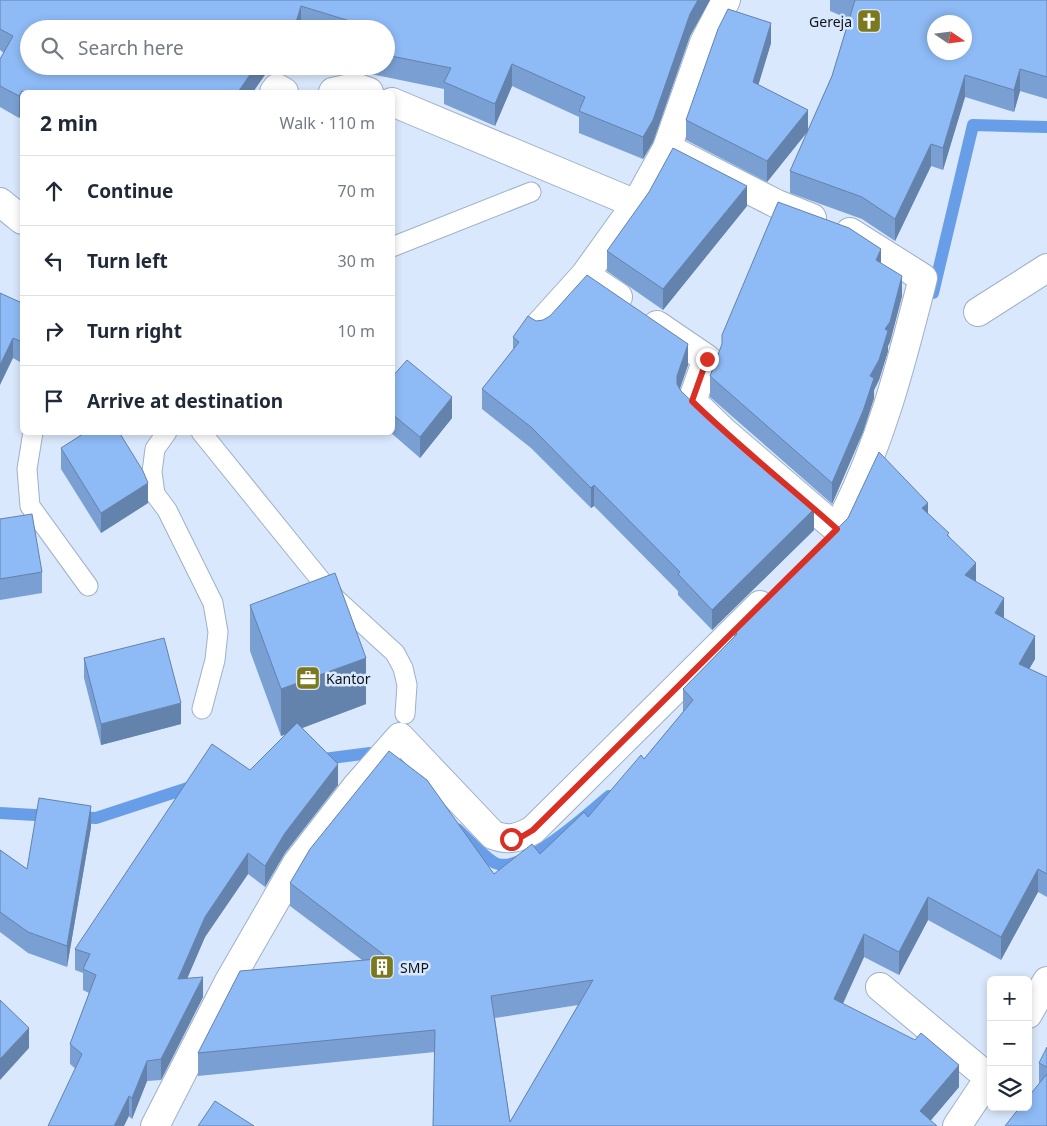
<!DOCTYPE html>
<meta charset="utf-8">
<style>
body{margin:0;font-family:"Noto Sans",sans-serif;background:#f6f6f7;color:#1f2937}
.controls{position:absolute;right:15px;bottom:15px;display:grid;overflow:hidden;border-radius:8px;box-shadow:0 2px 8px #0003}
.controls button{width:45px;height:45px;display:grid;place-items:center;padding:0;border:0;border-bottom:1px solid #e0e1e3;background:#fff;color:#1f2937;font:25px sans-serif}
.compass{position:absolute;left:927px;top:15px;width:45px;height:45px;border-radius:50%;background:#fff;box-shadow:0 2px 8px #0003;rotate:103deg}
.stop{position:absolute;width:15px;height:15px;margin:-11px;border:4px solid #d93025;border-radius:50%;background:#fff}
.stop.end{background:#d93025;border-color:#fff;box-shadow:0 1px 5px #0008}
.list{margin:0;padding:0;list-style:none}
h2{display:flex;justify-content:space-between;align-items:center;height:65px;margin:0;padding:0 20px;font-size:21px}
h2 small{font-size:16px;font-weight:400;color:#747a83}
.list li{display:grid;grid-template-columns:32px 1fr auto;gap:15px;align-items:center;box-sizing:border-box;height:70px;padding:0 20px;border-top:1px solid #e0e1e3}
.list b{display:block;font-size:19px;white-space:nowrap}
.list em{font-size:16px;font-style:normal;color:#747a83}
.icon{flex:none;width:28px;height:28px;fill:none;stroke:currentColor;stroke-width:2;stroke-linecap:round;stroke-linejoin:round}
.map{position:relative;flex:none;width:1047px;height:1126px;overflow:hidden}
.search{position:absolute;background:#fff;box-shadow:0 2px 8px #0003;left:20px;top:20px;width:375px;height:55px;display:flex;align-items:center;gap:12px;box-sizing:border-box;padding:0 18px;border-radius:28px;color:#747a83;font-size:19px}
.panel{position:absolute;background:#fff;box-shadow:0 2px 8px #0003;left:20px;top:90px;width:375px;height:345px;border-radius:8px}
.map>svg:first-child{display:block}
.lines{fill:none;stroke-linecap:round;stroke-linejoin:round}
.stream{stroke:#689ee7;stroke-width:12}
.service-casing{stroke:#9eb0c8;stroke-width:21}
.minor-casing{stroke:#9eb0c8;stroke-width:30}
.service{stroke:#fff;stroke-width:19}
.minor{stroke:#fff;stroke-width:28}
.wall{fill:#7aa0d3;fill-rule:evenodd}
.shaded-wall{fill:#6382ac}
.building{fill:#8ebaf5;stroke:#6382ac;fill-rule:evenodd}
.route{stroke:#d93025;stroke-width:6}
.labels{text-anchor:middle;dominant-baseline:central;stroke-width:5;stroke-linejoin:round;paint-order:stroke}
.poi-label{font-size:14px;fill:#0d131b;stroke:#d9e8fc;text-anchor:start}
</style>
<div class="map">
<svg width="1047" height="1126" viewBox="0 0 1047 1126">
<rect width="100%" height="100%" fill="#d9e8fc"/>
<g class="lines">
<path class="stream" d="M933,293L973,125L1047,127
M316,760L370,753L380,762
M0,813L52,816
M75,817L96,818L197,785
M457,829C467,838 484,857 495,863C521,876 589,813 609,796"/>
<defs>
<path id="service" d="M392,247L531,192
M33,432L27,469L30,506L88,586
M167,432L155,449L152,472L155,494L167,510L213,603L218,632L215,660L202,709
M201,432L336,599L395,653L403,668L407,685L405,714"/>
<path id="minor" d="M726,0L704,43L667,148L777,204L812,218
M274,92L277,88L284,92
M333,92L355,87L369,92
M392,102L636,204
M0,202L22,220
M618,297L585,275L636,204L667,148
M978,312L1047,268
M657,325L707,359L692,401L723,431L837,529C880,448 901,365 923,278L850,232
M539,326L585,275
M880,987L989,1078
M1028,1014L1047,981
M155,1126L228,983L297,863L356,787L400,737L493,835C508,841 519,838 533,830L760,605
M957,1126L991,1075"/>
</defs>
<use href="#service" class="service-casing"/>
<use href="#minor" class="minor-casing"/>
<use href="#service" class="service"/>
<use href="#minor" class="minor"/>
</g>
<path class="wall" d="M0,0H710L690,36L653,142L643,159L579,133V117L512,86L495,126L444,104V89L361,72V66H386V29H305L301,27V29H29V66H289L286,75L269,69L253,92H22V114V113L19,118L0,107V59L4,53L0,50Z
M830,0H1047V99L1020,91L1014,112L965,97L943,170L931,166L895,241L862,219L790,193V171L808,131L767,182L686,140V120L771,43L758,85L808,131L832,76L849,19L830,11Z
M747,206L663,310L607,271V251Z
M881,263L902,296L890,342L888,346V351L879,380L874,390V398L863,432L832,504L710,397V376L722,344Z
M0,293L22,303V357L20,362L13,358Z
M536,321L688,365L680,389L681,391L814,530L712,630L678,595V591L594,506L591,508L531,448L482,409V389L513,350V337Z
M392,377L452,418L420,458L390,432H392Z
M61,448L148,503L101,533L61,469Z
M928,514L949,536L976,581L1035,659L1029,669L1047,677V897L1038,892L1001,960L928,920L899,975L864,957L843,1004L959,1087L931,1120L433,1126L435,1052L198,1076V1053L362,960L290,906V883L494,874L540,854L588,817L644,759L683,712V689L734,637V631ZM578,1005L510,1122L495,1018Z
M0,519L42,572V593L0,600Z
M250,605L366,704L302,728L338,785L285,853L265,887L248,874L205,937L187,978L203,997L161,1080L147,1081L132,1119L70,1064V1044L89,993L83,990V973L75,970V949L286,734L281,736L250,651Z
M84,658L181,724L101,745L84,678Z
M91,827L67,967L28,953L0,932V850L27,869Z
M1039,1063L1047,1067V1126L1039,1084Z"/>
<path class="shaded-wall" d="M698,0H710L690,36L653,142L643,159V137L690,14Z
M301,6V29H294Z
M771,23V43L753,103V82Z
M512,64V86L495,126V104Z
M256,66H269V69L253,92H238Z
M286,66H289L286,75Z
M1020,69V91L1014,112V90Z
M965,75V97L943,170V148Z
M22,91V113L19,118V96Z
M808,110V131L767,182V161Z
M931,144V166L895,241V219Z
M747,186V206L663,310V289Z
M881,249V269L876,260Z
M902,276V296L890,342L888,346V351L879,380L874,390V398L863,432L832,504V483L870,376Z
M22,336V357L20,362V341Z
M13,338V358L0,385V365Z
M688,344V365L677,396V376Z
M452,397V418L420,458V437Z
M148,483V503L101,533V513Z
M594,485V506L591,508V488Z
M928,503V526L922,508Z
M814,509V530L712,630V610Z
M976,563V586L965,575Z
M1004,598V620L995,613Z
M1035,636V659L1019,687V664Z
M366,658V704L281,736V689Z
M181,703V724L101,745V724Z
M338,764V785L285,853L265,887V866L285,833Z
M91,806V827L67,967V946Z
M248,853V874L205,937L178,1000V979L205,917Z
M1038,869V892L1001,960V937Z
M928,897V920L899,975V952Z
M864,934V957L834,1022V999Z
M203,977V997L161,1080V1059Z
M29,1028V1048L0,1080V1059Z
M147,1061V1081L132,1119V1098Z
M959,1065V1087L926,1126L920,1111Z
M129,1096V1116L124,1126H114Z"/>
<path class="building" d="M0,0H698L690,14L653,120L643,137L579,111L585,97L512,64L495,104L444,82L451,68L386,55V29H365L366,26L301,6L294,29H29V66H256L238,92H24L22,91L19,96L0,86V59L13,36L0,29Z
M855,0H1047V77L1020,69L1014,90L965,75L943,148L931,144L895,219L862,197L790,171L832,76ZM934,22H964V52H934Z
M728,9L771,23L753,82L808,110L767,161L686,120L718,29Z
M673,148L747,186L663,289L607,251L649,192Z
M778,202L849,228L881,249L876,260L902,276L890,322L885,329L888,331L879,360L870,376L874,378L863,411L832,483L710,376L722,344V335Z
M587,275L688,344L677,376V384L681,391L713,422L814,509L712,610L678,574L680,572L594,485L591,488L531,427L482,389L519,342L513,337L528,316L536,321L543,320L550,316Z
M0,293L22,303V336L20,341L13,338L0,365Z
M407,360L452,397L420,437L392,414V377Z
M86,432H119L143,471L148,483L101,513L61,448Z
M879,452L928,503L922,508L949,533L947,535L976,563L965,575L1004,598L995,613L1035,636L1019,664L1047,677V874L1038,869L1001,937L928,897L899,952L864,934L834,999L915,1040L921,1033L959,1065L920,1111L937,1126H433L435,1030L198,1053L240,971L388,958L290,883L310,849L389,751L427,780L494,874L532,844L540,854L584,812L588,817L641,755L644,759L693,700L683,689L737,634L734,631L848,518ZM593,980L510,1122L491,996Z
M32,514L42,572L0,579V519Z
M335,573L366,658L281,689L250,605Z
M164,638L181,703L101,724L84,658Z
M297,723L338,764L285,833L265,866L248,853L205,917L178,979L203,977L161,1059L147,1061L132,1098L129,1096L114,1126H48L82,1054L70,1044L96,975L83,969L90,954L75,949L212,744L250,770Z
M39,798L91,806L67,946L28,932L0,912V850L27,869Z
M0,1000L29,1028L0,1059Z
M1047,1047V1067L1039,1063Z
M1047,1074V1126H1005L1020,1107H1028V1097Z
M215,1101L254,1126H198Z"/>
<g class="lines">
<path class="route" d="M511,839L523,836L533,830L837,529C789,486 738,446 692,401L707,359"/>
</g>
<defs>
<symbol id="church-square" viewBox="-11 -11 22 22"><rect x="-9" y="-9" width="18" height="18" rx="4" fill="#7b781d" stroke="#d9e8fc"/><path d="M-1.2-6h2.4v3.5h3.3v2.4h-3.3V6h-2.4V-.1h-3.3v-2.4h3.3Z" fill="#fff"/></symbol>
<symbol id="office-square" viewBox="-11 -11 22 22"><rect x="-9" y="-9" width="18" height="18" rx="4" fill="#7b781d" stroke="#d9e8fc"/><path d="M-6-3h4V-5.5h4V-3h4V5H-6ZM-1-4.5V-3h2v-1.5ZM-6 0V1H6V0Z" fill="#fff"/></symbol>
<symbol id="building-square" viewBox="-11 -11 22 22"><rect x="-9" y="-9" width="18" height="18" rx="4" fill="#7b781d" stroke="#d9e8fc"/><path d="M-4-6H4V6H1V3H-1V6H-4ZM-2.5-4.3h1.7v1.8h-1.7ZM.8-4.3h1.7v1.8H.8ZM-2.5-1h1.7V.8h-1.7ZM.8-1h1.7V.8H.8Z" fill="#fff"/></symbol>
</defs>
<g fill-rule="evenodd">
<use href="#church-square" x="855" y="7" width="28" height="28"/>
<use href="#office-square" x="294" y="664" width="28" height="28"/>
<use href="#building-square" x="368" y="953" width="28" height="28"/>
</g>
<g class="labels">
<g class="poi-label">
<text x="852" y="21" text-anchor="end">Gereja</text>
<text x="326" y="678">Kantor</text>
<text x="400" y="967">SMP</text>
</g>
</g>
</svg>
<div class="controls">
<button>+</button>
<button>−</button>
<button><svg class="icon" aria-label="layers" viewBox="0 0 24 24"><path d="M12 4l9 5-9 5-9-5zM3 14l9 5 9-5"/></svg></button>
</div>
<svg class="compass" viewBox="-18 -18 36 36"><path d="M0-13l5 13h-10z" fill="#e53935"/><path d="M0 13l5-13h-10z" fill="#747a83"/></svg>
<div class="stop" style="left:511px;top:839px"></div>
<div class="stop end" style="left:707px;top:359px"></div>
<div class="search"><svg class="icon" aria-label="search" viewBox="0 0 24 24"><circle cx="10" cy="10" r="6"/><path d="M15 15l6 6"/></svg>Search here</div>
<section class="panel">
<h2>2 min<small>Walk · 110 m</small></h2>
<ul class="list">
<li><svg class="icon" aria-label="ahead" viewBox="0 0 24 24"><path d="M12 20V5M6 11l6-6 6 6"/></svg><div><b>Continue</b></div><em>70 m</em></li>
<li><svg class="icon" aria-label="left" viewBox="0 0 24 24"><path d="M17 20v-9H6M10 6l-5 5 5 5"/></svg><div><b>Turn left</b></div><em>30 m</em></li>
<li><svg class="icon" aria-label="right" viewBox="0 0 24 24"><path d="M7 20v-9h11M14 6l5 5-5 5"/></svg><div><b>Turn right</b></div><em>10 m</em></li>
<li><svg class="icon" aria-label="arrive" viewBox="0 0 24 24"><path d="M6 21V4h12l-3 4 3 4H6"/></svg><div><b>Arrive at destination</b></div></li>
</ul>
</section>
</div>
